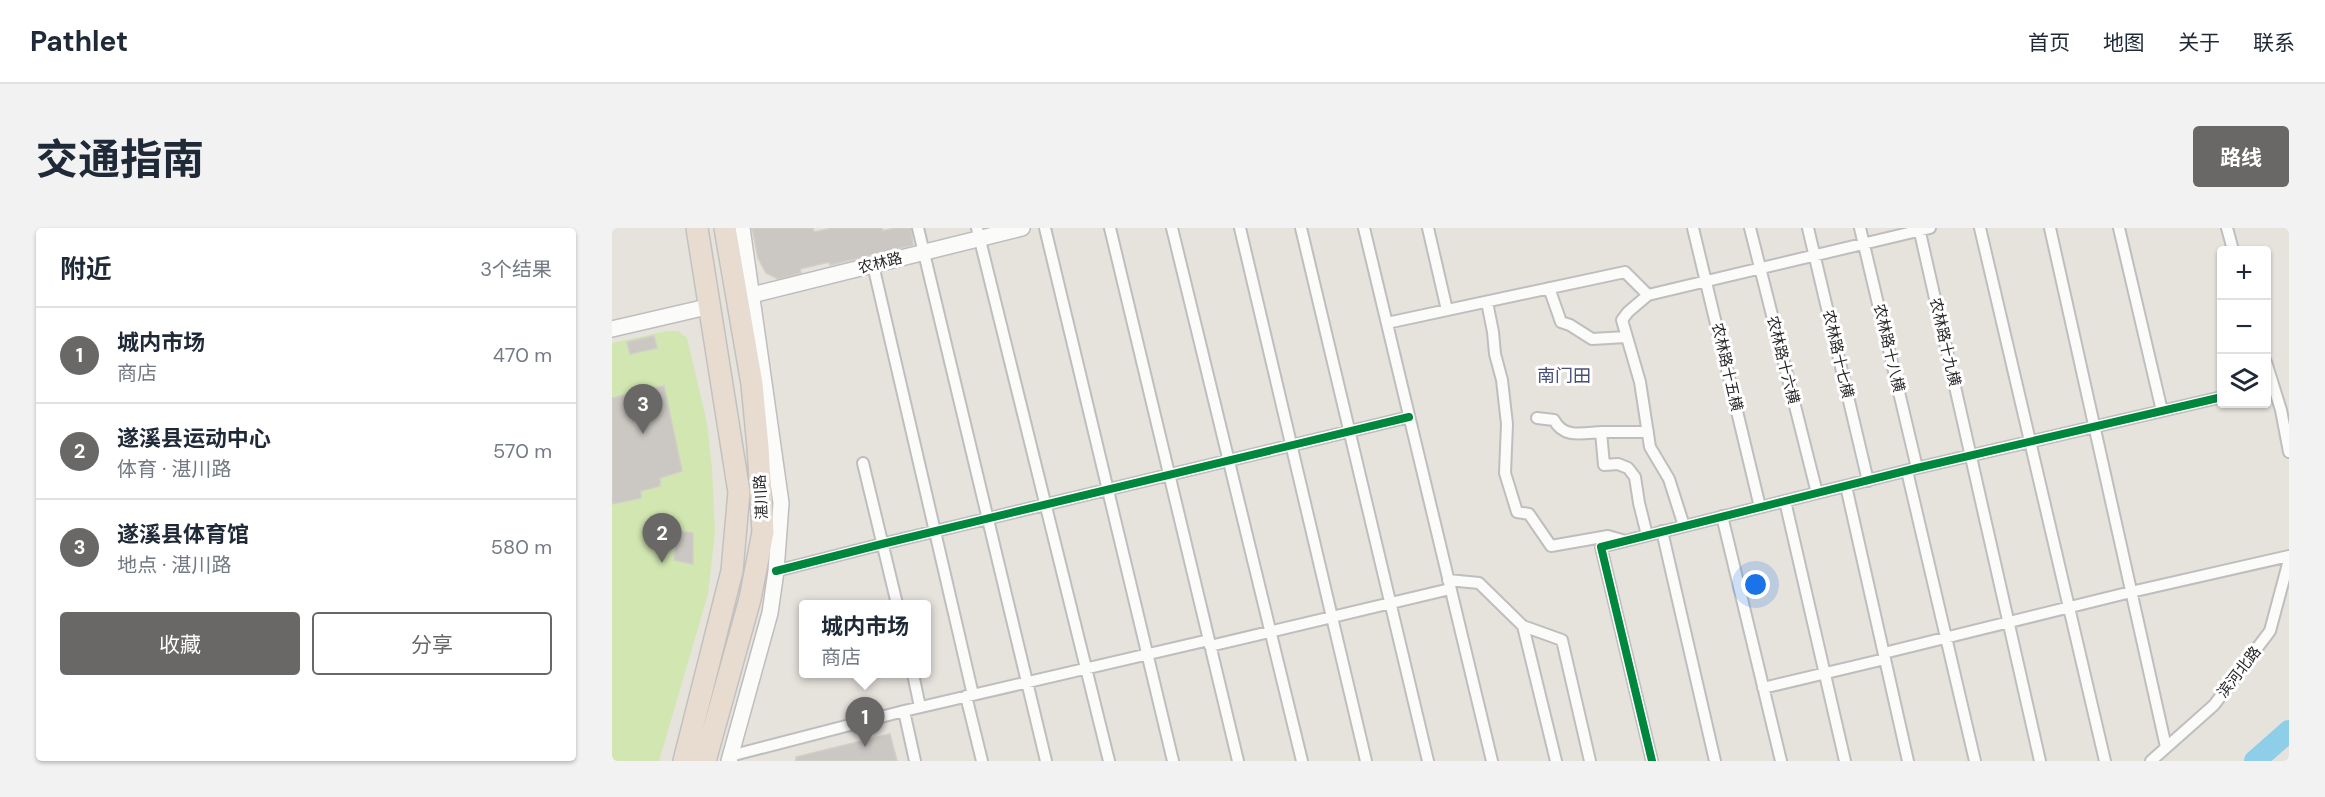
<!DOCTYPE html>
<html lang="zh">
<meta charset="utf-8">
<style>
body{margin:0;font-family:"DM Sans","Noto Sans SC",sans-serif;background:#f2f2f3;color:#1f2937}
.controls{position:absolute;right:18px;top:18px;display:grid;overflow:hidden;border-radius:6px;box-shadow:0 2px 4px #0004}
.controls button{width:54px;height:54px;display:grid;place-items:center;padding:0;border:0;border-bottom:2px solid #e0e1e3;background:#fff;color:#1f2937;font:30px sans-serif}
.you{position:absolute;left:1144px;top:357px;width:21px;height:21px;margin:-15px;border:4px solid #fff;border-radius:50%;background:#1a73e8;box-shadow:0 0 0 9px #1a73e833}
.badge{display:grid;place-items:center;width:39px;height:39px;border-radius:50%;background:#6a6866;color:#fff;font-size:20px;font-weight:700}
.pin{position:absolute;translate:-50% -50px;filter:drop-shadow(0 2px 3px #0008)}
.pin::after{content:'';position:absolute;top:32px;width:21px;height:18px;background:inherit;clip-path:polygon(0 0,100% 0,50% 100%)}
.popup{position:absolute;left:187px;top:372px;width:132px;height:78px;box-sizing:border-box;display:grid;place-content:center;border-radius:6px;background:#fff;filter:drop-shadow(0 2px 4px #0005);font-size:20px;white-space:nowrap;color:#747a83}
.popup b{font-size:22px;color:#1f2937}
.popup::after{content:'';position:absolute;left:50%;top:100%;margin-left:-12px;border:12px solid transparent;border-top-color:#fff}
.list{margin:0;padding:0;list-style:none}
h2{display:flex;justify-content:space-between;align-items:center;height:78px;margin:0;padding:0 24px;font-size:26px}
h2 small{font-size:20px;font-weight:400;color:#747a83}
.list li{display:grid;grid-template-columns:39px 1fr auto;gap:18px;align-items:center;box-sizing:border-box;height:96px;padding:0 24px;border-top:2px solid #e0e1e3}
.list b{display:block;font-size:22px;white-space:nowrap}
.list p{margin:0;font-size:20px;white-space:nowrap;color:#747a83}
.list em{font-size:20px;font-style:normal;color:#747a83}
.actions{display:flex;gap:12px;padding:18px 24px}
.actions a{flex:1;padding:14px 0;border:2px solid #6a6866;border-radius:6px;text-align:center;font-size:21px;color:#6a6866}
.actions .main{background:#6a6866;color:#fff}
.icon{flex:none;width:33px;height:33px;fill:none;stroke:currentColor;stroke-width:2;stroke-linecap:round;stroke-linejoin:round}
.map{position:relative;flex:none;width:1677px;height:533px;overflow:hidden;border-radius:6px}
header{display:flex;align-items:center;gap:36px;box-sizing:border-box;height:84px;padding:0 30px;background:#fff;border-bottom:2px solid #e0e1e3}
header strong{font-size:28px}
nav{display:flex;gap:33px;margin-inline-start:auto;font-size:21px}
.intro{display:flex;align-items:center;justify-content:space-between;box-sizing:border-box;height:144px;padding:0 36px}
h1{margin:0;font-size:42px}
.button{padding:15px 27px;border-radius:6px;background:#6a6866;color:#fff;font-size:21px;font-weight:700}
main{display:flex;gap:36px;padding:0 36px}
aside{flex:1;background:#fff;border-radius:6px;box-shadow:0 2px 4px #0004}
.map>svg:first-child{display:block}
.pitch{fill:#d1e6b1}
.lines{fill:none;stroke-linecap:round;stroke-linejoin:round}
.river{stroke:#8ecee9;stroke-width:22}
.building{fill:#cbc8c3;stroke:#d1cec8;stroke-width:1.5}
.street-casing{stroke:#bfbebe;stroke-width:14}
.secondary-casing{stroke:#bfbebe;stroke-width:18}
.highway-casing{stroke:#c3c1bf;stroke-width:24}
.street{stroke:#fbfbfa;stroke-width:10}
.secondary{stroke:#fbfbfa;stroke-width:15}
.highway{stroke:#e8dcd1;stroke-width:21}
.cycleway-casing{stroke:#fff;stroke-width:11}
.cycleway{stroke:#00873e;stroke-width:8}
.labels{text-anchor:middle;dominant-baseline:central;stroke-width:6;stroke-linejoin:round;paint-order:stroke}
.street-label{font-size:15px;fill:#272727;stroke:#fff}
.quarter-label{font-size:18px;fill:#484f77;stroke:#fff}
</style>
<header>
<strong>Pathlet</strong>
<nav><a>首页</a><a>地图</a><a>关于</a><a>联系</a></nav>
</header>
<div class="intro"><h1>交通指南</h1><a class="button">路线</a></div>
<main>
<aside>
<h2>附近<small>3个结果</small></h2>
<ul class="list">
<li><span class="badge">1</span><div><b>城内市场</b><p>商店</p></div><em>470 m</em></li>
<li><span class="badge">2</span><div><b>遂溪县运动中心</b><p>体育 · 湛川路</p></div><em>570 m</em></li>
<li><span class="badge">3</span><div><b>遂溪县体育馆</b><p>地点 · 湛川路</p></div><em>580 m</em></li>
</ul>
<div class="actions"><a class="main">收藏</a><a>分享</a></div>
</aside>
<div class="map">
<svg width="1677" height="533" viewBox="0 0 1677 533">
<rect width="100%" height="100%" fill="#e6e2dc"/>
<path class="pitch" d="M55,103H66L75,110L95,195L100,241L103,304L96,366L47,533H0V115Z"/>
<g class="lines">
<path class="river" d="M1643,533L1677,503"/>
</g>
<path class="building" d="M140,0H201L202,4L221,0H270V3L284,0H299L301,17L218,37L217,34L188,41L189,45L166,51L154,45L146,30Z
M42,108L45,120L18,126L15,114Z
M52,158L70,243L48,250V258L29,263V270L0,276V170Z
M65,303L81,305V336L62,332Z
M278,506L285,533H184V529Z"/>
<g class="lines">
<defs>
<path id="street" d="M306,0L434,533
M365,0L497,533
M433,0L561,533
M498,0L626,533
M560,0L690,533
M628,0L754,533
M689,0L816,533
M752,0L880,533
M816,0L835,82
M1081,0L1148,279
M1138,0L1205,265
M1196,0L1256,253
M1248,0L1305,240
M1307,0L1428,533
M1368,0L1493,533
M1438,0L1554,519
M1507,0L1550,183
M1615,0L1621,22
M261,37L361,467
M937,60L949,94L958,97L980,111L1014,109
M1036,67L1016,84L1010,92L1028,154L1038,219L1057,251L1072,298
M875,74L881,104L883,126L890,152L895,196L893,245L905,284L917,286L939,318L996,308L1010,312
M775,95L1013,44L1036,67L1318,0
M1654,134L1669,182L1677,224
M925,190L942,192C952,211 971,205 989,204
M251,235L285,376
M1295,243L1363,533
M1234,258L1296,533
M1173,273L1233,533
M1110,288L1169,533
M1050,303L1103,533
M1035,307L1027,275L1023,249L1016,240L1006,236L992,237L989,204H1036
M164,343L270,316L797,189
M836,352L867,355L911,398L950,412L978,533
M911,398L944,533
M598,418L838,361
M1272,425L1519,364L1677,328
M301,446L308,479
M1151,460L1273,431
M354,468L370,533
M292,483L303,533
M118,528L292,483L597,412
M1040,533L989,319L1305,240L1610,169
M1539,533L1602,477L1658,403L1677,332"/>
<path id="secondary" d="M132,69L410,0
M0,101L99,78
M117,533L158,385L164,343L169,275L130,0"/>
<path id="highway" d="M72,533L120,343L127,264L85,0
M93,533L138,371L151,304L146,219L140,156L113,0"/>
</defs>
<use href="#street" class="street-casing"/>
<use href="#secondary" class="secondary-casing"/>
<use href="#highway" class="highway-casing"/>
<use href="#street" class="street"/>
<use href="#secondary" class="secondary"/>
<use href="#highway" class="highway"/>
<defs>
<path id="cycleway" d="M164,343L270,316L797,189
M1040,533L989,319L1305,240L1610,169"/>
</defs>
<use href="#cycleway" class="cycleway-casing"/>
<use href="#cycleway" class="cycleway"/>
</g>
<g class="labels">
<g class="street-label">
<text transform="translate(268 35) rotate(-14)">农林路</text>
<text transform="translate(1333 114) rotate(77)">农林路十九横</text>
<text transform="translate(1277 120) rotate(77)">农林路十八横</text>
<text transform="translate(1226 126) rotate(77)">农林路十七横</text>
<text transform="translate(1171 132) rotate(76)">农林路十六横</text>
<text transform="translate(1115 139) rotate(77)">农林路十五横</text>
<text transform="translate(149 269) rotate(-93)">湛川路</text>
<text transform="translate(1627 444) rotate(-52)">滨河北路</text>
</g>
<g class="quarter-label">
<text x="952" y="148">南门田</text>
</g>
</g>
</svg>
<div class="controls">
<button>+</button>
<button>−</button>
<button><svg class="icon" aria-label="layers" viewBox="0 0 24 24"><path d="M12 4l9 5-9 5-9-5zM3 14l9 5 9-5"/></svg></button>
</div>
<div class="you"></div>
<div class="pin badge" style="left:253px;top:519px">1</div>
<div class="popup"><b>城内市场</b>商店</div>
<div class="pin badge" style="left:50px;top:335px">2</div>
<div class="pin badge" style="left:31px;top:206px">3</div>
</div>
</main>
